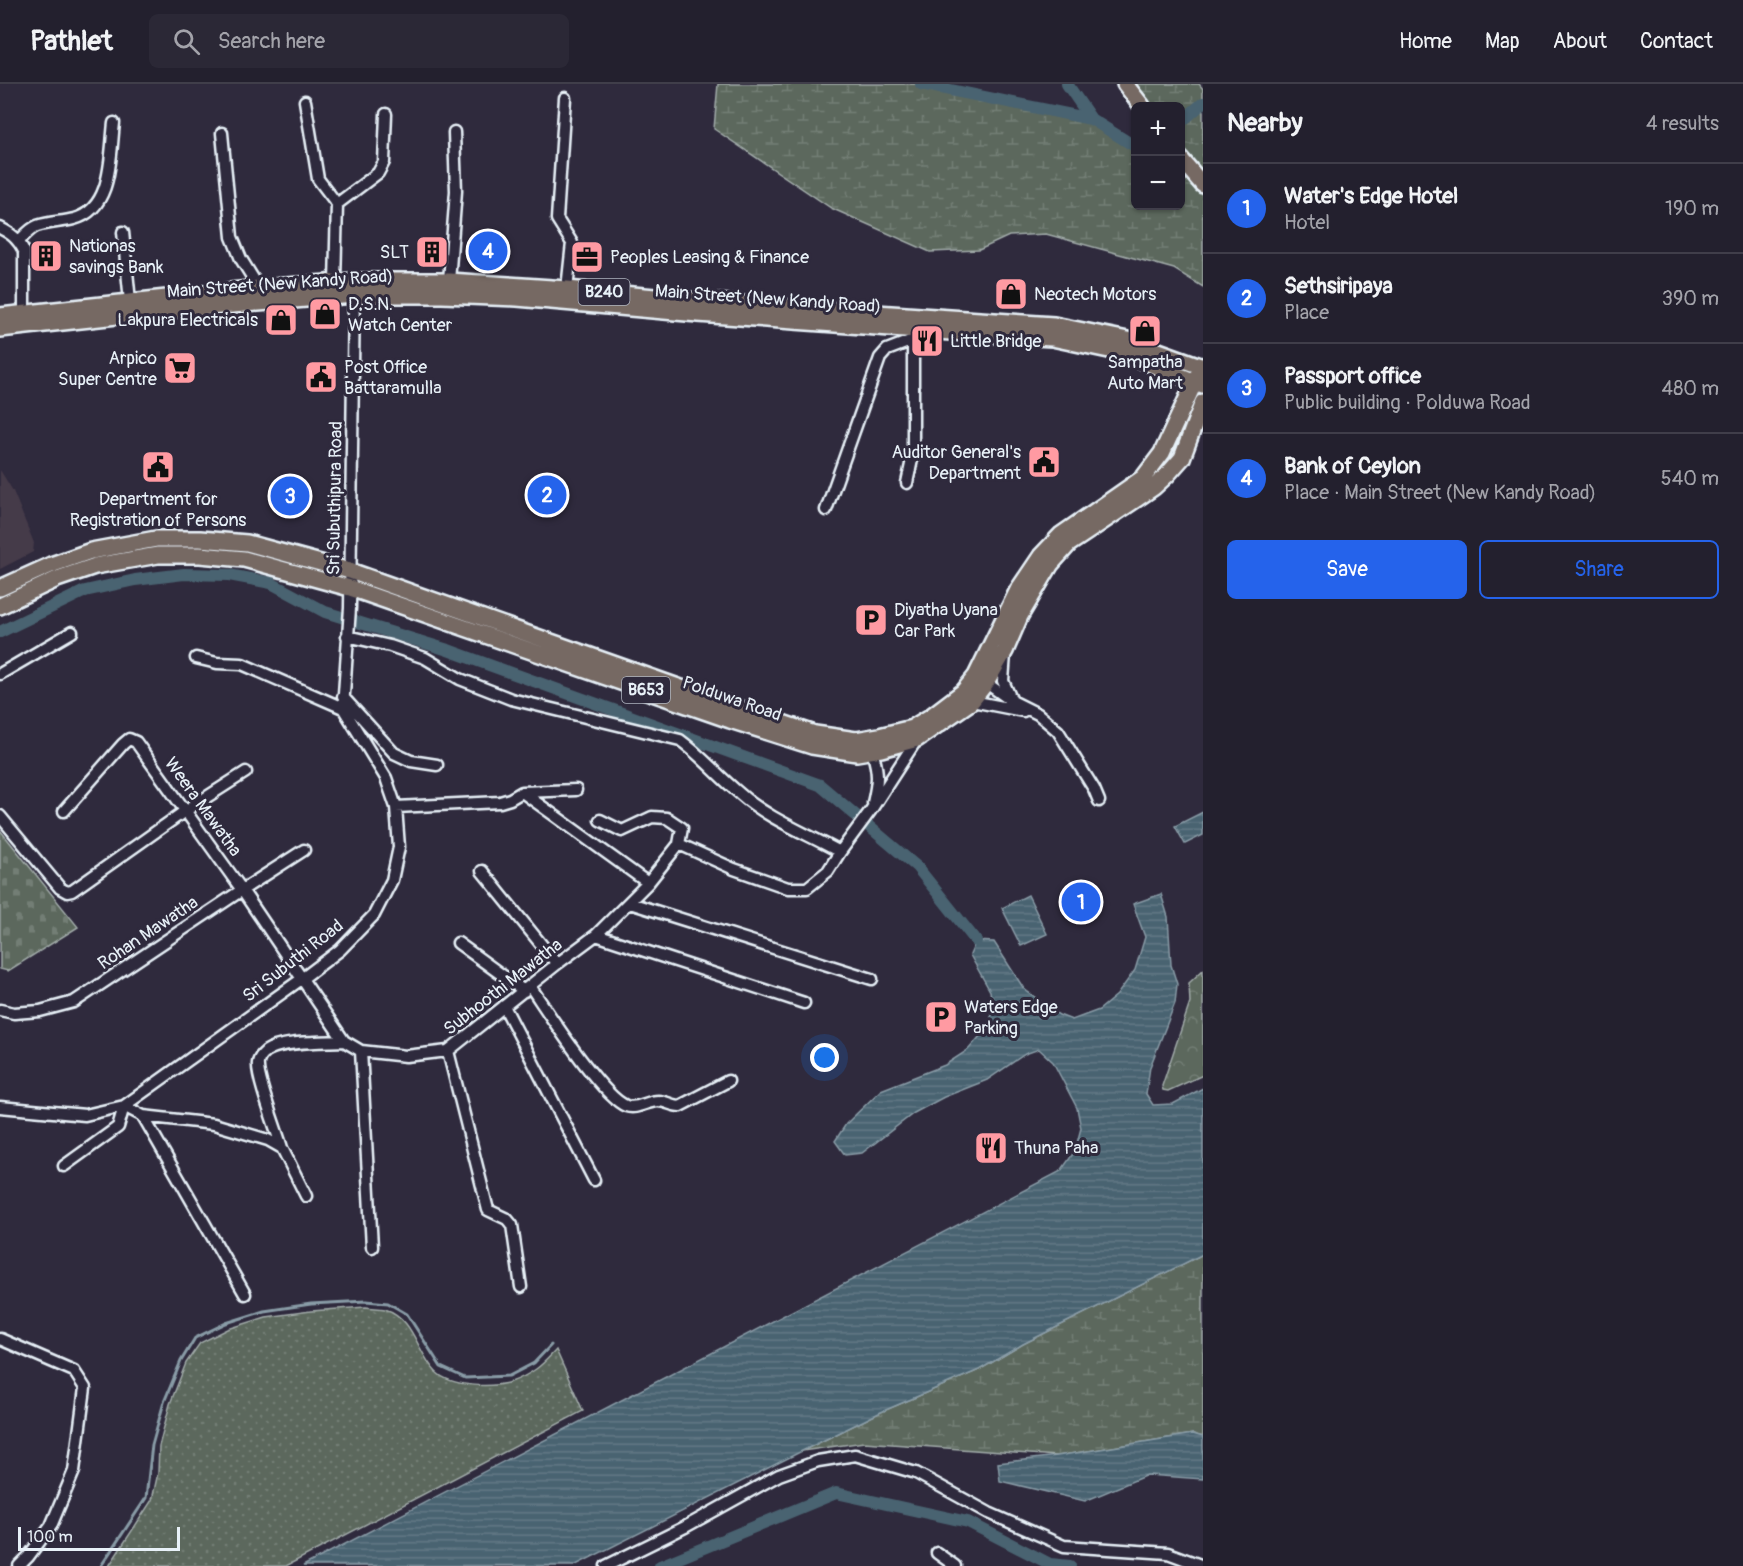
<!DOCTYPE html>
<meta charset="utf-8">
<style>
body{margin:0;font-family:Pangolin,sans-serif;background:#2b2836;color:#f1f3f6}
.controls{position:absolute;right:18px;top:18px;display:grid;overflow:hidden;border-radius:9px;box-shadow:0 2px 4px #0004}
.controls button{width:54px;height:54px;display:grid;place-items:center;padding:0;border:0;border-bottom:2px solid #403e4a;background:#23202e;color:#f1f3f6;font:30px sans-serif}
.scale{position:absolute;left:18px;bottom:15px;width:162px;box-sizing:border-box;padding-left:6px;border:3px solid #e8f1f8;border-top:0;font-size:16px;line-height:21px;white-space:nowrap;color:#e8f1f8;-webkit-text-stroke:4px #2f2a3d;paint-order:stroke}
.you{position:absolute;left:825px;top:974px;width:21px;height:21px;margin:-15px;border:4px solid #fff;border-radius:50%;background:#1a73e8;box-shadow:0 0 0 9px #1a73e833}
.badge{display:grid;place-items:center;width:39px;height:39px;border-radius:50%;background:#2563eb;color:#fff;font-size:20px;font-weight:700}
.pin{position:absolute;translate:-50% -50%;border:3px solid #fff;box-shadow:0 2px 6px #0006}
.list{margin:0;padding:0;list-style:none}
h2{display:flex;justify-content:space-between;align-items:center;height:78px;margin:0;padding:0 24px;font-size:26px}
h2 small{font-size:20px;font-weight:400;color:#a3a3aa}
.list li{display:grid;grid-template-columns:39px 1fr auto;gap:18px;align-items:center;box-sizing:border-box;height:90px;padding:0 24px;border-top:2px solid #403e4a}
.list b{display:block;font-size:22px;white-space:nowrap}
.list p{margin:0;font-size:20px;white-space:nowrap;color:#a3a3aa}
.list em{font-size:20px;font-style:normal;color:#a3a3aa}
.actions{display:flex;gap:12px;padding:18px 24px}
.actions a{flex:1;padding:14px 0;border:2px solid #2563eb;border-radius:9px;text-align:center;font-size:21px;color:#2563eb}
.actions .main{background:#2563eb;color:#fff}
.icon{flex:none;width:33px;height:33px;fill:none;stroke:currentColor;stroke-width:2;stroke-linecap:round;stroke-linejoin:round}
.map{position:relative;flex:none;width:1203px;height:1482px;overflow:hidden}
header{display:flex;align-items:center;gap:36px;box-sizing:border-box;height:84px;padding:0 30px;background:#23202e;border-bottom:2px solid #403e4a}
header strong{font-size:28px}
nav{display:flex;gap:33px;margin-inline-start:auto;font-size:21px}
.search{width:420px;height:54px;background:#2b2836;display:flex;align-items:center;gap:15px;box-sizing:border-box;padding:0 21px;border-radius:9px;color:#a3a3aa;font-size:22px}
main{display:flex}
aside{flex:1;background:#23202e}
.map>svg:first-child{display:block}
.built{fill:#453a49}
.grass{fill:url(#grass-dots);stroke:#a2acaa;stroke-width:1.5}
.forest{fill:url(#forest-crowns);stroke:#a2acaa;stroke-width:1.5}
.wetland{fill:url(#wetland-marsh);stroke:#a2acaa;stroke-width:1.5}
.cemetery{fill:url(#cemetery-stones);stroke:#a2acaa;stroke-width:1.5}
.water{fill:url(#water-rules);stroke:#899ca7;stroke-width:1.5}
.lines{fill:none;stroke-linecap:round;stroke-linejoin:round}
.stream{stroke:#899ca7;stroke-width:3}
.canal{stroke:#496371;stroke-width:12}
.street-casing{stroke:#e8f1f8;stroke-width:15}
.primary-casing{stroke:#e8f1f8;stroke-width:20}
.street{stroke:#2f2a3d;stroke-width:10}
.primary{stroke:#766964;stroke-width:15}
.labels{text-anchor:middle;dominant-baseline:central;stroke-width:6;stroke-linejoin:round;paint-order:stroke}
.shield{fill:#2f2a3d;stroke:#b0b5c0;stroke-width:1.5}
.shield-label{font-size:16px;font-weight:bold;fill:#e8f1f8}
.poi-label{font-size:18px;fill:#e8f1f8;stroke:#2f2a3d;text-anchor:start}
.street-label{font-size:18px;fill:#e8f1f8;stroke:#2f2a3d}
</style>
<header>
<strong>Pathlet</strong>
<div class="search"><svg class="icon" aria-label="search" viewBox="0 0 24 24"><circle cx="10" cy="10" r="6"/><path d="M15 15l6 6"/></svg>Search here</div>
<nav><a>Home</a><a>Map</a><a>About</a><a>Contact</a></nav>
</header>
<main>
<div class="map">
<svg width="1203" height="1482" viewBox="0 0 1203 1482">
<defs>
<pattern id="grass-dots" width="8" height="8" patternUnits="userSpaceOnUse" patternTransform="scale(1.5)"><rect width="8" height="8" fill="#5c685d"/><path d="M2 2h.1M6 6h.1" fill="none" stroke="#737e75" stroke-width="1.8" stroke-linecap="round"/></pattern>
<pattern id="forest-crowns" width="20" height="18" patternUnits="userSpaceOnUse" patternTransform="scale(1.5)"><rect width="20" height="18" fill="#5c685d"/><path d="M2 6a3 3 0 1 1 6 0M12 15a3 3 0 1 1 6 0" fill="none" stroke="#737e75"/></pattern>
<pattern id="wetland-marsh" width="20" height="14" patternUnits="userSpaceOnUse" patternTransform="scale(1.5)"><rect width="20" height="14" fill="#5c685d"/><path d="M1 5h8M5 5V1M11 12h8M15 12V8" fill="none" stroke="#737e75"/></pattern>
<pattern id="cemetery-stones" width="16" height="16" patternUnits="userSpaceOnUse" patternTransform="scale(1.5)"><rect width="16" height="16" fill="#5c685d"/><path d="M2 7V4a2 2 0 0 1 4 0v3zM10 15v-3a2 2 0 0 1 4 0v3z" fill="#737e75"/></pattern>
<pattern id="water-rules" width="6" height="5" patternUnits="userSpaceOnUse" patternTransform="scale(1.5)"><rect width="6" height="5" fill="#496371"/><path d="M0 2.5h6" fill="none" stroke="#637a86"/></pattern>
</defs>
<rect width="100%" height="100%" fill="#2f2a3d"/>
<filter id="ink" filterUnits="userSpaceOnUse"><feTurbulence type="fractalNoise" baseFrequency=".0167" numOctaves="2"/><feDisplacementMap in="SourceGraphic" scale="12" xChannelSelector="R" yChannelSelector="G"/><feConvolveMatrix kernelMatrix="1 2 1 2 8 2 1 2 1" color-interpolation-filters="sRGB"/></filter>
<g filter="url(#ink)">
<path class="built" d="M0,386L13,407L34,459L33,468L0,485Z"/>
<path class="grass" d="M366,1223C372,1224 379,1224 385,1225C414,1234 417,1269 436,1288C451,1303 491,1304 511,1298C519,1295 529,1290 536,1285C543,1280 550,1272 556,1266L583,1327L286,1482H109L152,1416L158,1389L159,1362L170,1320L186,1279L200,1259L228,1245L266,1233L311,1227Z"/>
<path class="forest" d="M1203,886V991L1168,1007L1163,1006L1162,1002L1190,919L1189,899Z"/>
<path class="wetland" d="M718,0H921L1091,35L1135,63L1136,122H1180V22H1142L1125,0H1199L1203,5V203L1174,185L1046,150L1009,152L979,166L930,168L831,124L714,45Z
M1203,1170V1353L1193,1350L1057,1372L864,1358L802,1367L881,1328L979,1286L1023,1260Z"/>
<path class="cemetery" d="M0,746L78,843L8,887L0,885Z"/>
<path class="water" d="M1203,728V751L1185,760L1175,742Z
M1161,810L1168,833L1171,881L1177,900L1175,919L1150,983L1146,1010L1153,1021L1173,1020L1203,1004V1170L1023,1260L979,1286L881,1328L802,1367L574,1482H303L1061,1087L1075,1067L1081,1044L1077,1024L1053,978L1039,965L1025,970L987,996L944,1013L914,1029L862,1069L845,1071L835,1057L846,1040L881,1006L945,981L968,966L981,951L991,934L992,918L990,907L970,871L976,857L994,858L1024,905L1059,931L1072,936L1099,926L1117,911L1135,886L1145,853L1133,820Z
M1028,811L1047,850L1021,862L1002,824Z
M1193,1350L1203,1353V1395L1147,1391L1085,1417L1000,1397L998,1379L1057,1372Z"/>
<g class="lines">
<path class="stream" d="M101,1482L146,1414L152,1361L164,1318L181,1277L195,1254L226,1239L264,1227L311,1220L366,1217L388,1219L407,1230L441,1283L465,1294L509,1292L534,1279L551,1261"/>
<path class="canal" d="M921,0L1091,35L1136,63
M1067,0L1091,35
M1180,39L1203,19
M0,548L85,507L135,496L184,490L229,491L271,499L325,528L448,566L820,701L917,783L976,857
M660,1482L836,1409L968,1438L1050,1480L1070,1482"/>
<defs>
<path id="street" d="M565,14L557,135L572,159L567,205
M305,17L318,95L337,120L335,199
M222,49L232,153L241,175L259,204
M337,120L378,89L384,78L386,30
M0,144C12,150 18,155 24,167V236
M123,148L130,217
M19,157C24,152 31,144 37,142C48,138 62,138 74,135C113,125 110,71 114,39
M449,197L456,107L454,48
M907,399L913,371V256
M826,426L880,274L887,266L913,256L918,246
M347,552L390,562L425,574L460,595L511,615L680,656C702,672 718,692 739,709C768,735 806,749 840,768
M1005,570L1003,597L1012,617L1038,630L1058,647L1094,705L1099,717
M196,574L217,579L242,580L343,624
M0,590L72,548
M981,595L1010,616
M343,613L394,669L411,677L437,681
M972,617L1023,627
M872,667C879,689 878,697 873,719
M522,708L576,706
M396,723L500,718L510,715L522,708L648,799
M64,727L123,660L129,655L136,658L242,806L344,957L361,967L406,972L448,967L557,880L596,851L648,799L679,760L682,744L667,734L652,733L622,747L600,736
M0,732L60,804L67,808L72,807L185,727L246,688
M679,760L734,785L788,804H807L828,787L840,768L871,726L917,655
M482,787L557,880
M630,819L872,895
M596,851L804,919
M458,859L524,907
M530,902C548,928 601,1012 626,1022C637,1026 647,1017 658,1017C666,1017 672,1022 680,1022L728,997
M504,922L594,1096
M0,926L14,929L40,927L74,918L242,806L304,766
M361,967L372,1163
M448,967L488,1126L507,1135L512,1141L521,1203
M0,1023L85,1031L124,1022L303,894L340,866L374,831L392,796L399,763L396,723L386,694L343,624L350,524L354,207
M143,1032L245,1210
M282,1064C277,1047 256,993 258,979C259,973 265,967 270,965C286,957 326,958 344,957
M64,1082L118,1043L124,1022L143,1032L214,1040L268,1056L282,1064L306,1112
M0,1255L74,1287L85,1304L74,1387L51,1442L28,1473L19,1482
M937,1469L955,1482
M606,1482L685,1443L779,1391L818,1377L855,1371L916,1389L989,1429L1064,1462L1168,1469L1203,1482"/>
<path id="primary" d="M1125,0L1142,22
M1180,74L1203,101
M0,232L259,204L354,197H449L567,205L699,217L1054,241L1128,256L1203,283
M0,245L162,227L354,211H442L517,214L698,230L918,246L1052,254L1123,269L1203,301
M0,504L51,481L91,467L156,455H200L247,459L350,487L735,623L815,650L856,656L879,652L912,644L930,633L963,608L976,592L1018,506L1041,472L1061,451L1143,394L1162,369L1202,282
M0,522L57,495L95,482L158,471H200L244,475L350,504L730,636L812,662L857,669L881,665L917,655L972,617L986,599L1005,567L1020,532L1051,480L1069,460L1138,414L1154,403L1167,391L1182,374L1203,318"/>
</defs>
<use href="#street" class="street-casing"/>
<use href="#primary" class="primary-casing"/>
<use href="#street" class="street"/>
<use href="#primary" class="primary"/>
</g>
</g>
<defs>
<symbol id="building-square" viewBox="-11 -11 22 22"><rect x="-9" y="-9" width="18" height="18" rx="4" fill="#ff9aa2" stroke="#2f2a3d"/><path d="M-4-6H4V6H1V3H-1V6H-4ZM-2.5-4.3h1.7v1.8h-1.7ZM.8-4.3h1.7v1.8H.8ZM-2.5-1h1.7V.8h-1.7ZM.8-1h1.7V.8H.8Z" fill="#111"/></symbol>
<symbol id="office-square" viewBox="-11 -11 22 22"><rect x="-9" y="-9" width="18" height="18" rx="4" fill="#ff9aa2" stroke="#2f2a3d"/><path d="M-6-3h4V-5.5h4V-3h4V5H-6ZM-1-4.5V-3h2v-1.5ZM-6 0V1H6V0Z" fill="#111"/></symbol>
<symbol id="shop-square" viewBox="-11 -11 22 22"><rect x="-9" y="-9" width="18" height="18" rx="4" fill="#ff9aa2" stroke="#2f2a3d"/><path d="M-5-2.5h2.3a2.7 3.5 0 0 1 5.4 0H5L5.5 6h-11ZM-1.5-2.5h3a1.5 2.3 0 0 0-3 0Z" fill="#111"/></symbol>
<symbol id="restaurant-square" viewBox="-11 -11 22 22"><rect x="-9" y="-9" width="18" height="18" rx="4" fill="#ff9aa2" stroke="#2f2a3d"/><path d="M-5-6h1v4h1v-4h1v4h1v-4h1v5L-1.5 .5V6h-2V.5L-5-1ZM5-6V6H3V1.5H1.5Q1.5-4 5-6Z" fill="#111"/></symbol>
<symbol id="supermarket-square" viewBox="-11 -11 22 22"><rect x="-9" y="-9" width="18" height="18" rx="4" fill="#ff9aa2" stroke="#2f2a3d"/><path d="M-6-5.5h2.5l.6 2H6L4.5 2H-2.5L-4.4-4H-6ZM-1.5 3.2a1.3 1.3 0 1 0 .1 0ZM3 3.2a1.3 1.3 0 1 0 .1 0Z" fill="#111"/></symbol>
<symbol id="civic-square" viewBox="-11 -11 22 22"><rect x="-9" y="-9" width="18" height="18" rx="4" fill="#ff9aa2" stroke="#2f2a3d"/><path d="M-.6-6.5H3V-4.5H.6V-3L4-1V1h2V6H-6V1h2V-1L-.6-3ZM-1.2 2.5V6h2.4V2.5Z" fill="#111"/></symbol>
<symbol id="parking-square" viewBox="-11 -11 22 22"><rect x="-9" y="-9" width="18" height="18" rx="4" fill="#ff9aa2" stroke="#2f2a3d"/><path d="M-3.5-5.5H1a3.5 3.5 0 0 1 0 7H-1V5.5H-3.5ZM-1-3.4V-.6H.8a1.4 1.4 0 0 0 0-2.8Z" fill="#111"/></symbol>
</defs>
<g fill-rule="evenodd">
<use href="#building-square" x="413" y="149" width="38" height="38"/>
<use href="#building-square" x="27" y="153" width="38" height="38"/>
<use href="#office-square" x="568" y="154" width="38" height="38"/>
<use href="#shop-square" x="992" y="191" width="38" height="38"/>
<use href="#shop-square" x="306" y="211" width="38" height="38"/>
<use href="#shop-square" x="262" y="217" width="38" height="38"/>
<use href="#shop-square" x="1126" y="228" width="38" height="38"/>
<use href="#restaurant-square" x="908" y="238" width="38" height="38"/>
<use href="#supermarket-square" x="161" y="265" width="38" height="38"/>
<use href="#civic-square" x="302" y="274" width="38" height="38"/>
<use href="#civic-square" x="1025" y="359" width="38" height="38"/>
<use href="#civic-square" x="139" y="364" width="38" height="38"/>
<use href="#parking-square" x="852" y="517" width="38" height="38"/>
<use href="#parking-square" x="922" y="914" width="38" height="38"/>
<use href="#restaurant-square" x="972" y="1045" width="38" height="38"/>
</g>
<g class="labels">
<g class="shield">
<rect x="578.5" y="195" width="51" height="26" rx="4.5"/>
<rect x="622" y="593" width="48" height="26" rx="4.5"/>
</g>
<g class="shield-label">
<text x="604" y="208">B240</text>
<text x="646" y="606">B653</text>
</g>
<g class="poi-label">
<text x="69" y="162">Nationas<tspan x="69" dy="21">savings Bank</tspan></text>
<text x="409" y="168" text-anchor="end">SLT</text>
<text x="610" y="173">Peoples Leasing &amp; Finance</text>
<text x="1034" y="210">Neotech Motors</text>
<text x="348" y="220">D.S.N.<tspan x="348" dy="21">Watch Center</tspan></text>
<text x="258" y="236" text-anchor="end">Lakpura Electricals</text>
<text x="950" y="257">Little Bridge</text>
<text x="157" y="274" text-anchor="end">Arpico<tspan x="157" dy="21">Super Centre</tspan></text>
<text x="1145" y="278" text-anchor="middle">Sampatha<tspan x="1145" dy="21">Auto Mart</tspan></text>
<text x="344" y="283">Post Office<tspan x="344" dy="21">Battaramulla</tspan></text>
<text x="1021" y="368" text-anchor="end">Auditor General's<tspan x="1021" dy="21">Department</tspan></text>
<text x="158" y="415" text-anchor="middle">Department for<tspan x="158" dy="21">Registration of Persons</tspan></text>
<text x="894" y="526">Diyatha Uyana<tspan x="894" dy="21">Car Park</tspan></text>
<text x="964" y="923">Waters Edge<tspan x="964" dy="21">Parking</tspan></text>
<text x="1014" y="1064">Thuna Paha</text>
</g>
<g class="street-label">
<text transform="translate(280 200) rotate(-4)">Main Street (New Kandy Road)</text>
<text transform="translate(768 215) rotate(4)">Main Street (New Kandy Road)</text>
<text transform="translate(335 414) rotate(-89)">Sri Subuthipura Road</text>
<text transform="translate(732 615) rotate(19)">Polduwa Road</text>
<text transform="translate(203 723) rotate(54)">Weera Mawatha</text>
<text transform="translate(148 849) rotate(-34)">Rohan Mawatha</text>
<text transform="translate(293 877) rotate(-38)">Sri Subuthi Road</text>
<text transform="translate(503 903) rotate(-38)">Subhoothi Mawatha</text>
</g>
</g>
</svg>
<div class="controls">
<button>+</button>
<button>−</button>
</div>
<div class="scale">100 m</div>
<div class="you"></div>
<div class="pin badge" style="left:1081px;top:818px">1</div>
<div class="pin badge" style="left:547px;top:411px">2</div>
<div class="pin badge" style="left:290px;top:412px">3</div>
<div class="pin badge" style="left:488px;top:167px">4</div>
</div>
<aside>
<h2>Nearby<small>4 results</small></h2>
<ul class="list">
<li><span class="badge">1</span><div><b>Water's Edge Hotel</b><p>Hotel</p></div><em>190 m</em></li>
<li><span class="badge">2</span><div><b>Sethsiripaya</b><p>Place</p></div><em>390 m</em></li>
<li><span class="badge">3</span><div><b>Passport office</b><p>Public building · Polduwa Road</p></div><em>480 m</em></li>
<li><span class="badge">4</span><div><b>Bank of Ceylon</b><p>Place · Main Street (New Kandy Road)</p></div><em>540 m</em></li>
</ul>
<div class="actions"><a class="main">Save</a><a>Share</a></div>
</aside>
</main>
